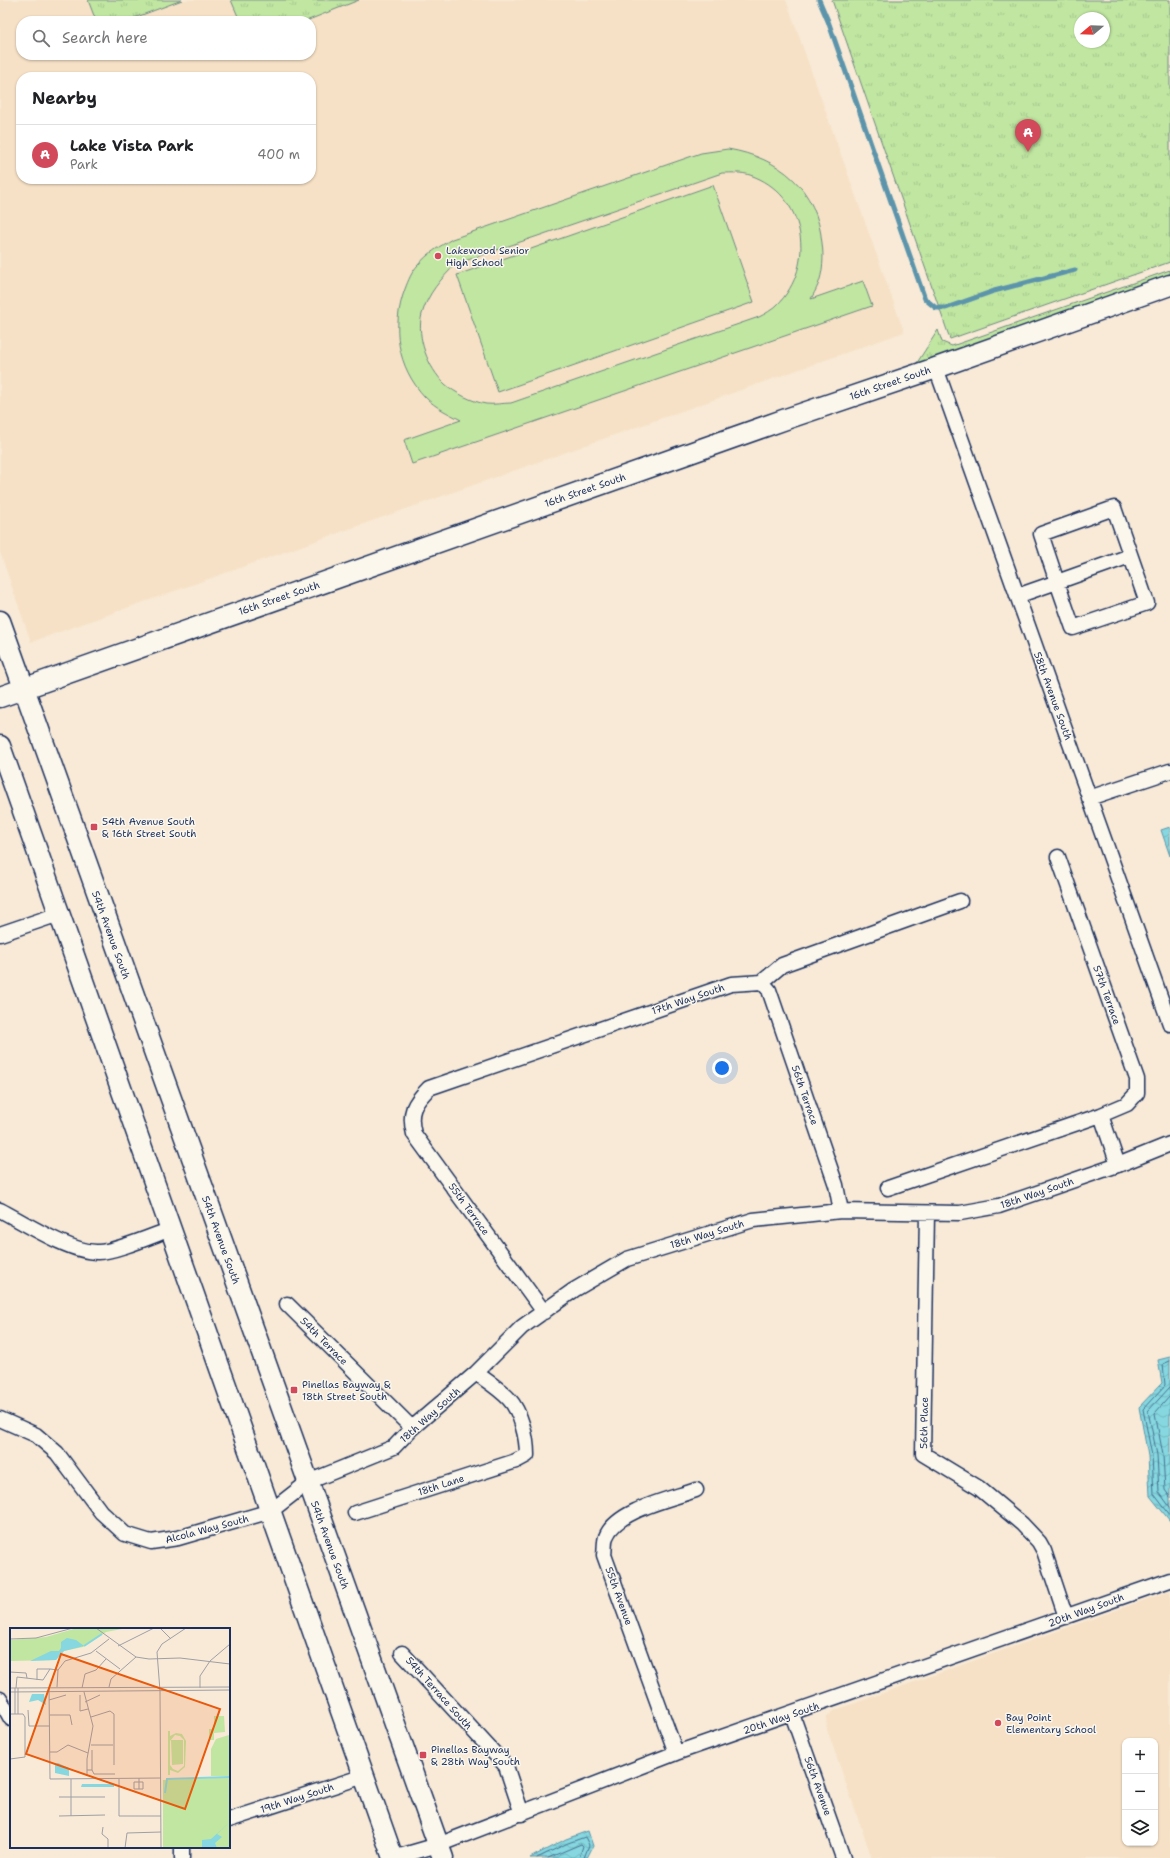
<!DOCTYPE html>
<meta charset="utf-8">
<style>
body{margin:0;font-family:"Shantell Sans",sans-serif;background:#f2f2f2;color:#202124}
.controls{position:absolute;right:12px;bottom:12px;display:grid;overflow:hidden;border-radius:8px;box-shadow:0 1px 3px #0004}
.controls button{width:36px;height:36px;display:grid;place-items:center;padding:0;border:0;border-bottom:1px solid #e0e0e0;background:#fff;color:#202124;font:20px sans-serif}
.compass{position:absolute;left:1074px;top:12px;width:36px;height:36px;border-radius:50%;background:#fff;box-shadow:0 1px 3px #0004;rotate:251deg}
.you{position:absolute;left:722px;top:1068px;width:14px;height:14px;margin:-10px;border:3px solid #fff;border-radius:50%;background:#1a73e8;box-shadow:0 0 0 6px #1a73e833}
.badge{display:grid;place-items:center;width:26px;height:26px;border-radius:50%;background:#d1495b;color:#fff;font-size:13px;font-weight:700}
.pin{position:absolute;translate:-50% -33px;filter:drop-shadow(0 1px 2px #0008)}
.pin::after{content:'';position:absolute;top:21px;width:14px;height:12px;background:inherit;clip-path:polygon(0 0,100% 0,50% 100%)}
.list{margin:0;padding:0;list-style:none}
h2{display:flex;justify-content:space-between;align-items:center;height:52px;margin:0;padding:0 16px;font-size:17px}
h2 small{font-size:13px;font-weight:400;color:#757577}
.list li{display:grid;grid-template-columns:26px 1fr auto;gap:12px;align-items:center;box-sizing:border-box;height:60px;padding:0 16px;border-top:1px solid #e0e0e0}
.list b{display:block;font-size:15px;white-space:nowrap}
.list p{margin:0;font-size:13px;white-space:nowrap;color:#757577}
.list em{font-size:13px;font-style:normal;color:#757577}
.icon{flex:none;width:22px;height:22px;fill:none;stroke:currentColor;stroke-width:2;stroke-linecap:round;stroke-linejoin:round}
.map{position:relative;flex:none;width:1170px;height:1858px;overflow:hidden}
.search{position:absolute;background:#fff;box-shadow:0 1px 3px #0004;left:16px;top:16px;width:300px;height:44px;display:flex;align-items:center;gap:10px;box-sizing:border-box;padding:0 14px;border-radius:16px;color:#757577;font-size:15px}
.panel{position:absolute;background:#fff;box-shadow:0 1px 3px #0004;left:16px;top:72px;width:300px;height:112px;border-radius:16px}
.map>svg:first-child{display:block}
.built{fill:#f6e1c6;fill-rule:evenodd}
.grass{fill:#c0e6a1;stroke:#6e8a80;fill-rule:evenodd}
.park{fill:url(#park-tufts);stroke:#6e8a80;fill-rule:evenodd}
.water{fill:url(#water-waves);stroke:#5b94ab}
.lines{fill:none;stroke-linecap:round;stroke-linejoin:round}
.shore{stroke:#467292;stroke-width:1}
.stream{stroke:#5b94ab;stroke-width:5}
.street-casing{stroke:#1b2f5e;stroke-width:17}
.secondary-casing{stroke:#1b2f5e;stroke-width:23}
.street{stroke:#fbf7ec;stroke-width:14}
.secondary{stroke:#fbf7ec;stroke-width:20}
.poi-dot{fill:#d1495b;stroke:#fbf7ec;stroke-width:1.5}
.labels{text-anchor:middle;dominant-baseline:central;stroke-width:3;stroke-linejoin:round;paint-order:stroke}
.poi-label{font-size:10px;fill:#1b2f5e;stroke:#fbf7ec;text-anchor:start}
.street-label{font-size:10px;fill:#1b2f5e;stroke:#fbf7ec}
.inset-river{fill:none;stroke:#86d7df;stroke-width:2}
.inset-road{fill:none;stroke:#a09fa6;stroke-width:1}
.view{fill:#e8590c;fill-opacity:0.15;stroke:#e8590c;stroke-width:2}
.inset-edge{fill:none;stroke:#1b2f5e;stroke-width:2}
</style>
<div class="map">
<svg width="1170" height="1858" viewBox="0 0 1170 1858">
<defs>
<pattern id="park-tufts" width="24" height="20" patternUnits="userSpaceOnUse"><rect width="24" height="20" fill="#c0e6a1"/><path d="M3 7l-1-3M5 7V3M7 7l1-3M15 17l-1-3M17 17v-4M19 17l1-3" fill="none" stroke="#a4c68d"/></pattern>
<pattern id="water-waves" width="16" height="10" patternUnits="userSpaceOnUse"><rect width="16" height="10" fill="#86d7df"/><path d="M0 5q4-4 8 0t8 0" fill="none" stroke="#73b9c2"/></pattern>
</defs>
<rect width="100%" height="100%" fill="#f8ead6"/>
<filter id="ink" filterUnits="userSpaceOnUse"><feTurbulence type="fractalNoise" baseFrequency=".025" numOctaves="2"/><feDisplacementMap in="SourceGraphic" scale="8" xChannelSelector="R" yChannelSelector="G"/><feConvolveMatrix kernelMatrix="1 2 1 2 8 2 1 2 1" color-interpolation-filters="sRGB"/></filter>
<g filter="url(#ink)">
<path class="built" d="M0,0H786L904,332L31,642L0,552ZM21,21H311V55H21ZM21,77H311V179H21Z
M1170,1591V1858H872L827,1729L826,1717L836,1710ZM1125,1741H1155V1843H1125Z"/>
<path class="grass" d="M728,149C780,158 817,188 822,243C824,256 823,273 818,285C816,290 813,295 811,299L863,281L872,306L412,464L404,440L461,420C448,413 436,408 425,397C397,367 391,326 405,289C408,281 412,271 418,265C428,253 439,247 452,239L701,153ZM722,173C732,173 741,172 750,175C806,194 817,265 777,305C772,310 765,314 759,317L511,403C503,403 494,405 486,404C473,402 455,393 445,384C428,368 416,337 422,314C428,293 441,279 456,264Z
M713,185L754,302L498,392L457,275Z"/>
<path class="park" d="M88,0H182L126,21H96Z
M231,0H359L306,21H240Z
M832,0H1170V262L950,339ZM1080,18H1104V42H1080Z
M1170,270V276L915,366L938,330L942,342L952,346Z"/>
<path class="water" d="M1170,827V856L1161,830Z
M1170,1357V1521L1150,1496L1148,1456L1139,1407L1162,1383L1158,1360Z
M588,1831L593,1846L587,1858H530L566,1839Z"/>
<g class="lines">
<path class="shore" d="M1170,1361L1163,1364L1165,1385L1143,1409L1152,1456L1154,1494L1170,1515
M1170,1387L1148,1411L1157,1455L1159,1492L1170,1507
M1170,1396L1155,1413L1163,1455L1165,1490L1170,1497
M537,1858L568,1843L585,1837L589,1845L584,1858
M548,1858L581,1844L583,1846L579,1858"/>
<path class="stream" d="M819,0L828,21L925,299L936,308H946L994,291L1075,270"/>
<defs>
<path id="street" d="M936,368L1170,1024
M1017,596L1057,582L1041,534L1114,508L1147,603L1073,628L1057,582L1130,556
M1089,798L1170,771
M1058,857L1137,1079V1093L1127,1104L1101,1115
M0,934L59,914
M762,982L769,990L836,1185L841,1211
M888,1188L1101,1115L1118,1165
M0,1210C25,1223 71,1253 98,1252C115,1252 154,1235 171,1229
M927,1213L923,1454L979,1488L1022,1524L1039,1542L1044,1551L1066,1617
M287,1304L412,1428
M544,1312L414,1134C408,1112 414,1103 429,1088L731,984L762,982L782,965L960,901
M0,1419L36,1435L57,1453L101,1512L125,1534L151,1542L178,1538L271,1511L308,1482L394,1447L412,1428L476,1373L522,1327L574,1290L627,1259L753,1220L841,1211L960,1213L999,1206L1118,1165L1170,1144
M355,1513L516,1461L527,1455C527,1438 521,1412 509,1399C500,1389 487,1381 476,1373
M402,1653L506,1766L522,1814
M0,1699L11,1719
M792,1714L843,1858
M676,1753L604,1555C605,1550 604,1542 606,1537C616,1510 671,1499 696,1490
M229,1820L364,1776
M182,1847V1858
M393,1858L438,1845L676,1753L1170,1580"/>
<path id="secondary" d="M0,621L443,1858
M0,697L786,419L936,368L1170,285
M0,746L393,1858"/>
</defs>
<use href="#street" class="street-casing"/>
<use href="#secondary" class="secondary-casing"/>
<use href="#street" class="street"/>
<use href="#secondary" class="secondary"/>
</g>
</g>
<g class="poi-dot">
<circle cx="438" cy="256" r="4"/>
<rect x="90" y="823" width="8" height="8" rx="2"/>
<rect x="290" y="1386" width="8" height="8" rx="2"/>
<circle cx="998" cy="1723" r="4"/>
<rect x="419" y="1751" width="8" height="8" rx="2"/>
</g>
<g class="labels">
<g class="poi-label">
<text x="446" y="250">Lakewood Senior<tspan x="446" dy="12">High School</tspan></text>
<text x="102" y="821">54th Avenue South<tspan x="102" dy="12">&amp; 16th Street South</tspan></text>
<text x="302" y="1384">Pinellas Bayway &amp;<tspan x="302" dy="12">18th Street South</tspan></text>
<text x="1006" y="1717">Bay Point<tspan x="1006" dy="12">Elementary School</tspan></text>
<text x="431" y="1749">Pinellas Bayway<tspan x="431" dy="12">&amp; 28th Way South</tspan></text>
</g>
<g class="street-label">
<text transform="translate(890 383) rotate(-19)">16th Street South</text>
<text transform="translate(585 490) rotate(-19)">16th Street South</text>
<text transform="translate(279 598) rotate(-19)">16th Street South</text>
<text transform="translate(1053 696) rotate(70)">58th Avenue South</text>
<text transform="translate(111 935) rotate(70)">54th Avenue South</text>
<text transform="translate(1107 995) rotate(70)">57th Terrace</text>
<text transform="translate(688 999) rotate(-19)">17th Way South</text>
<text transform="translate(805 1095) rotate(71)">56th Terrace</text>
<text transform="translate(1037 1193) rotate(-19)">18th Way South</text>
<text transform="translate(469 1209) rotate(54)">55th Terrace</text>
<text transform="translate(707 1234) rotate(-17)">18th Way South</text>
<text transform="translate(221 1240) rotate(70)">54th Avenue South</text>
<text transform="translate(324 1341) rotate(45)">54th Terrace</text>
<text transform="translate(430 1415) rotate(-42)">18th Way South</text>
<text transform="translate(924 1423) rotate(-89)">56th Place</text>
<text transform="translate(441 1485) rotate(-18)">18th Lane</text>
<text transform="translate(207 1529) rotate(-15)">Alcola Way South</text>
<text transform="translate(330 1545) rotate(70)">54th Avenue South</text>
<text transform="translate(619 1596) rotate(70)">55th Avenue</text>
<text transform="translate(1086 1610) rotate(-20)">20th Way South</text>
<text transform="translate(439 1693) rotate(48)">54th Terrace South</text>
<text transform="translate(781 1718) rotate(-19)">20th Way South</text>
<text transform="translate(818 1786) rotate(70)">56th Avenue</text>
<text transform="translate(297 1798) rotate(-18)">19th Way South</text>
</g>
</g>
<g transform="translate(10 1628)">
<rect width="220" height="220" fill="#f8ead6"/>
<path d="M67,0H117L96,4L73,19L54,23L46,32L0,33V12L36,9ZM158,103H160V108L166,105L172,106L176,113L175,139L168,145L160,142V147H158ZM165,107L170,108L174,112V138L168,143L163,141L160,137V113ZM161,112H173V136L162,137Z" fill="#c0e6a1" fill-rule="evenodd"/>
<path d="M204,88H214L215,104L204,105V112H199V101H204ZM220,101V148H201V121L206,111L219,107ZM207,150H220V220H153V152Z" fill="#c0e6a1"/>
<path d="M57,10L66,12L74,18L54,23L46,32L20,33L41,23H49L51,20V14ZM22,66H34L36,77L28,72L19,74ZM48,135L59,140V148L45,145V136ZM72,156H104V159H71ZM220,194L207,206L212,209L205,215L207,220H192V212L201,211Z" fill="#86d7df"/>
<path class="inset-river" d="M74,18L92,6M155,165L157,151L220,149"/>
<path class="inset-road" d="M86,0L126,29M150,0L161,11M0,11L26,10L63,0M108,18L144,0M86,23L110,41M0,44L16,45L17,50M27,52V41H40M47,59L48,42L55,33L81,25L99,11M99,59L101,51L126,29L139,31L170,30L220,36M0,60L220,59M5,60V86M6,60L7,49L33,52L40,41L48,42M8,60V86M39,60L40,151L151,150M72,60L75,46L86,42L96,31M190,60V48L200,33L220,16M0,64L220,62M74,64L83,98L77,131V148M70,67V83L78,81M39,72L56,67M75,74L90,67M18,82L19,98H40M0,86H13L15,89V129L0,131M40,87H60L62,97M81,89L100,83L104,86V137M81,117H103M40,124H47L58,117L78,125M77,142H82V122M82,142L84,146H105M129,150V154H133V161H124V154H129V161M61,151V188M109,151V188H151M49,169H95M49,188L95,187M93,199L92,206L98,211V220M115,220L117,205L151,204M151,220L150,63L147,24L152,16L176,0"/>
<path class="view" d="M51,26L210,81L175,181L16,126Z"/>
<rect width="220" height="220" class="inset-edge"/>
</g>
</svg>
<div class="controls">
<button>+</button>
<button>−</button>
<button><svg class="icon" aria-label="layers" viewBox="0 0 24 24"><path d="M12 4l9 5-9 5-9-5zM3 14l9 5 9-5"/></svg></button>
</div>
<svg class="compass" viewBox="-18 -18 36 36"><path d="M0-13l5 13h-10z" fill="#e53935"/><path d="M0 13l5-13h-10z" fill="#757577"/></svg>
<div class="you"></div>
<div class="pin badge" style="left:1028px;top:152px">A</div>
<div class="search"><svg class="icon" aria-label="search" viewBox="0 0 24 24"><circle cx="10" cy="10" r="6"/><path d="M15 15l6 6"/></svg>Search here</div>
<section class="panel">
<h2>Nearby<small></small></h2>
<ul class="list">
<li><span class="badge">A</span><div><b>Lake Vista Park</b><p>Park</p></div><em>400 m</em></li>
</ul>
</section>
</div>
